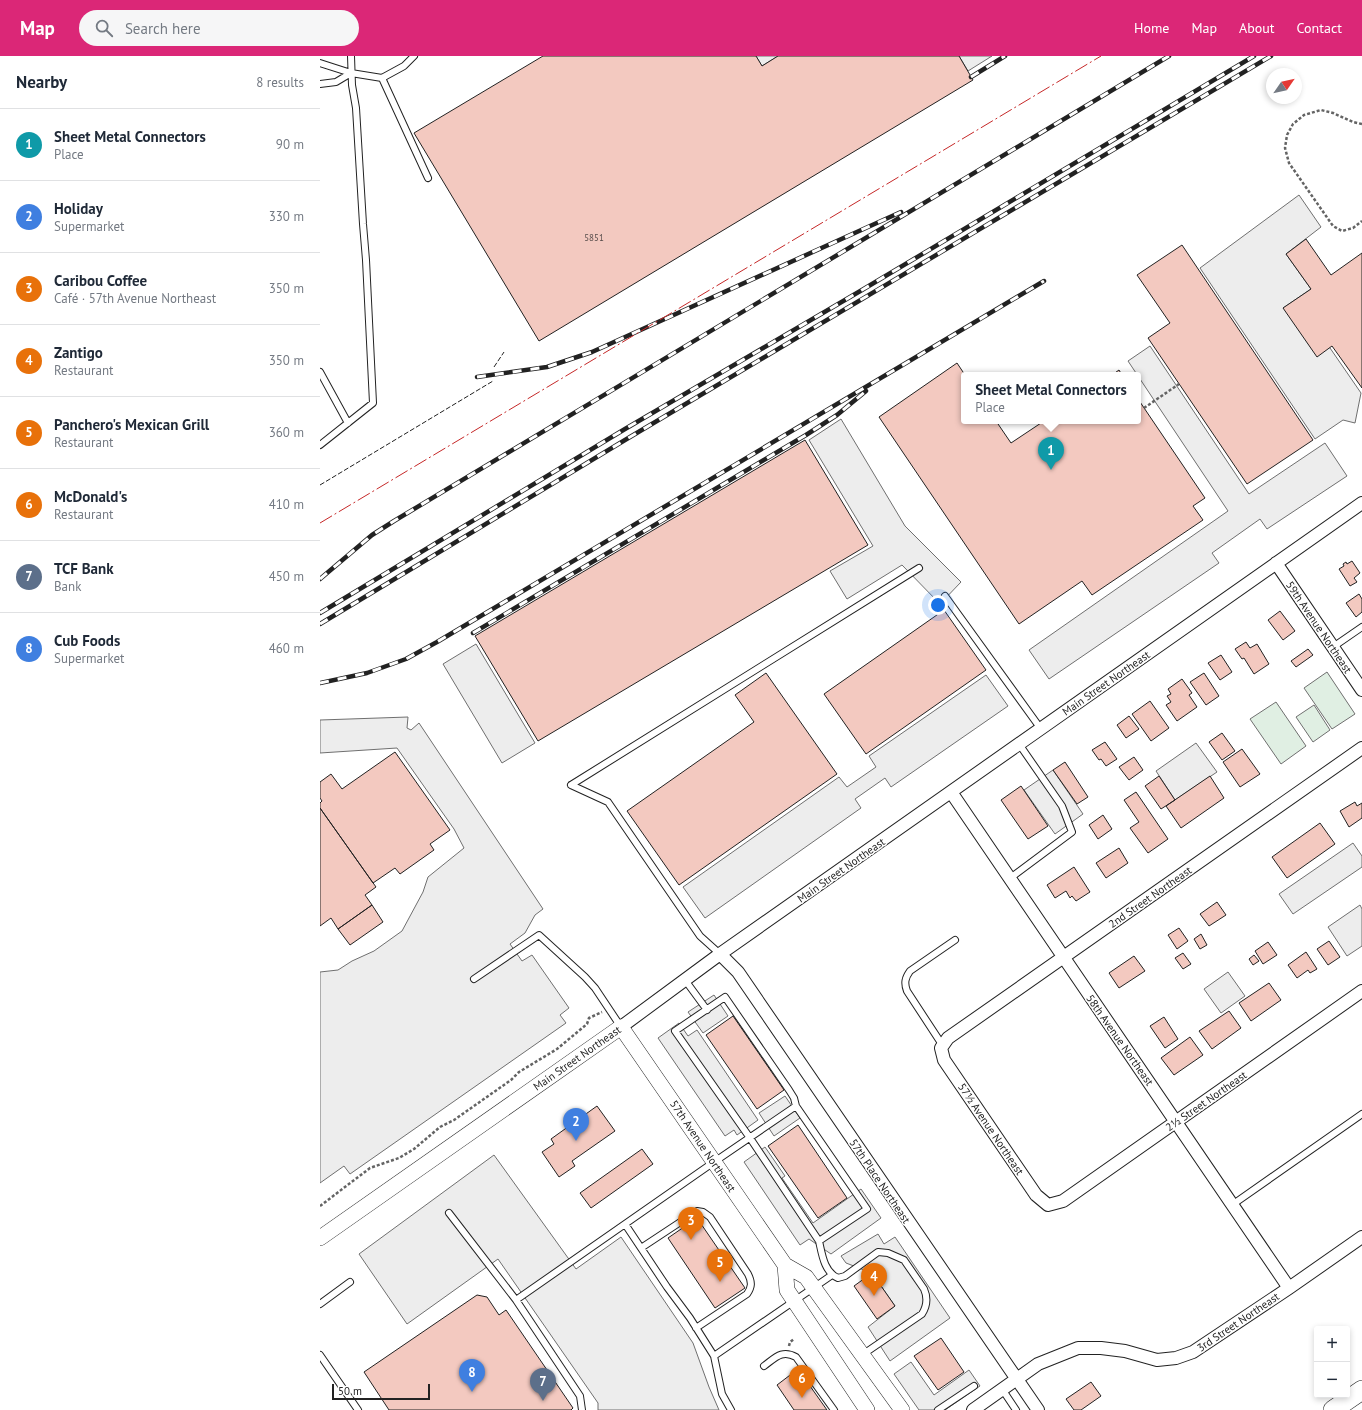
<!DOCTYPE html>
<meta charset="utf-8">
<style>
body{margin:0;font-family:"PT Sans",sans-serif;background:#f6f6f7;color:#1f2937}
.controls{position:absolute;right:12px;bottom:12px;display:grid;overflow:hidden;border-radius:4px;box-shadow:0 2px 6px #0003}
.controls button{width:36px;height:36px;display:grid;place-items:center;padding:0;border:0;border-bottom:1px solid #e0e1e3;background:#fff;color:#1f2937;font:20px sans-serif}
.compass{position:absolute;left:946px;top:12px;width:36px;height:36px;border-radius:50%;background:#fff;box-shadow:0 2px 6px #0003;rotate:56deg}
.scale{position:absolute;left:12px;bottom:10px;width:98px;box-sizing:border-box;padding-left:4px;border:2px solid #222;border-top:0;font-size:11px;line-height:14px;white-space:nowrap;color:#222;-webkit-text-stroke:3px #fff;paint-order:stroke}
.you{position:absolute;left:618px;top:549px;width:14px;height:14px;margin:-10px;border:3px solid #fff;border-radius:50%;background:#1a73e8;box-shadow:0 0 0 6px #1a73e833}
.badge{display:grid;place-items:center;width:26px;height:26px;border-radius:50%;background:#db2777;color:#fff;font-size:13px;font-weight:700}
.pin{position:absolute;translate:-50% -33px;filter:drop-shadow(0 1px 2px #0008)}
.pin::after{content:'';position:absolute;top:21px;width:14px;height:12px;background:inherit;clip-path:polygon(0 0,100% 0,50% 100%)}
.popup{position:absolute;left:641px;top:316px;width:180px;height:52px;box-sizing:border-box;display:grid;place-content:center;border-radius:4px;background:#fff;filter:drop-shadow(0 1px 3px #0005);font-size:13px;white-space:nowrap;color:#747a83}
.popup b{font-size:15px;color:#1f2937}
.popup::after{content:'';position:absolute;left:50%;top:100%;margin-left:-8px;border:8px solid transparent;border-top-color:#fff}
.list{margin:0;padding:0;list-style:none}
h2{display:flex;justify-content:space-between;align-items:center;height:52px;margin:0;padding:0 16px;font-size:17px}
h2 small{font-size:13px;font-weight:400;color:#747a83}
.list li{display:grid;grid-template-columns:26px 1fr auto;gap:12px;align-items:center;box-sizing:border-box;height:72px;padding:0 16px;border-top:1px solid #e0e1e3}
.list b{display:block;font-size:15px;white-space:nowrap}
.list p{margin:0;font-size:13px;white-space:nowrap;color:#747a83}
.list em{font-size:13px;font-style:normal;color:#747a83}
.icon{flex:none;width:22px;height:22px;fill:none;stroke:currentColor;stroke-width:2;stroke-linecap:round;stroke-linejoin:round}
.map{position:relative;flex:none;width:1042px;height:1354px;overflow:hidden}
header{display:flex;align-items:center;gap:24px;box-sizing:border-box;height:56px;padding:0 20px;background:#db2777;color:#fff}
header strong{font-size:19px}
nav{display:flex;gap:22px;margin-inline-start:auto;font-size:14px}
.search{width:280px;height:36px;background:#f6f6f7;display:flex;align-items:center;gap:10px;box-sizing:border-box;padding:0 14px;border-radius:22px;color:#747a83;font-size:15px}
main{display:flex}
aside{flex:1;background:#fff}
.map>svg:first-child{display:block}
.green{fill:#e0efe3;stroke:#6f6f6f}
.parking{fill:#ededed;stroke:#6f6f6f}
.building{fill:#f3c9c0;stroke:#222}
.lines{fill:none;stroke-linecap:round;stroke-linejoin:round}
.service-casing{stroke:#222;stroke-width:8}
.minor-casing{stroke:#222;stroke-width:14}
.tertiary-casing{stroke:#222;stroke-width:16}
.primary-casing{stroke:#222;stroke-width:20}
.path{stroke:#646464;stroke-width:2.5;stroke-dasharray:3 2;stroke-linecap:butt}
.service{stroke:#fff;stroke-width:6}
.minor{stroke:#fff;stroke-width:12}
.tertiary{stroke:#fff;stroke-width:15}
.primary{stroke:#fff;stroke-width:19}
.rail-casing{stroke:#222;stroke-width:4.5}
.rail{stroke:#fff;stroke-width:3;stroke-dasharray:9;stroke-linecap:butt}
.fence{stroke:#222;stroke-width:1;stroke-dasharray:5 2;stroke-linecap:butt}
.power{stroke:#c62828;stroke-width:1;stroke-dasharray:14 3 2 3;stroke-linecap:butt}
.labels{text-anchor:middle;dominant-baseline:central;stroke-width:3;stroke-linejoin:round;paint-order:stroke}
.number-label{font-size:9px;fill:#564c4a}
.street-label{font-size:11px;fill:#222;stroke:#fff}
</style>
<header>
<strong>Map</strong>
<div class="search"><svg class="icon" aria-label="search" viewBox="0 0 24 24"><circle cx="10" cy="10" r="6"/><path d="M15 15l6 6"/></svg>Search here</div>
<nav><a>Home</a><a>Map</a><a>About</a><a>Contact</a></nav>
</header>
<main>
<aside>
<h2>Nearby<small>8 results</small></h2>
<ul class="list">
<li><span class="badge" style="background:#0f9aa8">1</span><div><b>Sheet Metal Connectors</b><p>Place</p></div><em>90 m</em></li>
<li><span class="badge" style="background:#3f7fe0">2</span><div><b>Holiday</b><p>Supermarket</p></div><em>330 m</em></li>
<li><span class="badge" style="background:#e8710a">3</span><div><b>Caribou Coffee</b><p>Café · 57th Avenue Northeast</p></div><em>350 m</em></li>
<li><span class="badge" style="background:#e8710a">4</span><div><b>Zantigo</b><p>Restaurant</p></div><em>350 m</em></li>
<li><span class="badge" style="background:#e8710a">5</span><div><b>Panchero's Mexican Grill</b><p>Restaurant</p></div><em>360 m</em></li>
<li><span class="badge" style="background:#e8710a">6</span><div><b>McDonald's</b><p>Restaurant</p></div><em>410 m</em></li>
<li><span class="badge" style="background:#5c6f8a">7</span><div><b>TCF Bank</b><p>Bank</p></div><em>450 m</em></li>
<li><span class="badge" style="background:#3f7fe0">8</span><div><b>Cub Foods</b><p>Supermarket</p></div><em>460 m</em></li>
</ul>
</aside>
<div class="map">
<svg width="1042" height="1354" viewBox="0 0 1042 1354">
<rect width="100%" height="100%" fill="#fff"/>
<path class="green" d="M1007,616L1035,658L1012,673L984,632Z
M956,646L986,690L961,708L930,663Z
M994,649L1010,674L993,686L976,661Z"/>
<path class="parking" d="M436,0H458L442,10Z
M639,0H672L648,15Z
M979,139L1001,171L966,198L991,233L963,252L1010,292L1041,337L1035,367L1023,364L995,383L880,212Z
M830,290L929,438L1005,387L1027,420L947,473L940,463L892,497L899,507L729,623L709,594L908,455L808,305Z
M521,363L585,470L641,526L620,548L582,509L527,543L510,515L553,490L489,384Z
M156,588L215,687L182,707L123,608Z
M666,619L688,650L571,731L565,722L535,743L541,752L385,862L363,831L519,721L527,731L556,711L549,700Z
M88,661L87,672L91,674L99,667L223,853L215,859L205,877L190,888L202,905L212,899L249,952L240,959L246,967L30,1118L24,1110L0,1127V916L18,914L32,905L54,895L82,875L103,836L108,821L144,792L134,773L77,692L0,697V664Z
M876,687L897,716L855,744L836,715Z
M733,714L763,758L735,778L704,734Z
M1033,787L1042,800V811L973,858L959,838Z
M1040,849L1042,853V890L1027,900L1008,871Z
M908,916L925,940L901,957L884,933Z
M394,939L408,960L383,977L368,956Z
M359,967L368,980L377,974L438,1064L417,1079L414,1074L405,1080L338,982Z
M465,1040L480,1062L454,1080L439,1057Z
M445,1091L465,1120L462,1122L493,1167L541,1133L561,1162L511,1198L489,1183L480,1189L424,1106Z
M174,1099L256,1213L301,1181L373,1287L389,1331L399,1354H278V1347L178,1203L87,1268L39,1198Z
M558,1178L564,1188L575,1181L630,1262L570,1305L548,1271L575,1250L552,1217L526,1207L521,1200Z
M591,1306L614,1339L649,1314L660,1330L625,1354H599L574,1318Z"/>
<path class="building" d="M223,0H436L442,10L458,0H639L653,24L219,285L94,77Z
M986,183L1011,219L1042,197V332L1012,290L997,301L963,252L991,233L966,198Z
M862,189L993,384L927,428L828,282L850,267L817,219Z
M637,307L645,319H644V365H676L691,387L724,365H818V343L885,442L873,450L883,464L772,539L762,525L699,568L559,361Z
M799,314L802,319H792Z
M485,384L548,489L218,685L155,580Z
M1032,505L1040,517L1034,522L1037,526L1030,530L1019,513L1024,510L1023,508L1026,506L1027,508Z
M1039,538L1042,543V556L1036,561L1026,547Z
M624,554L666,614L546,698L504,638Z
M960,555L975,575L963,584L948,564Z
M926,586L930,592L937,588L949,608L934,618L924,602L922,603L915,593Z
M988,593L993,599L976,611L971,605Z
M901,599L912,616L900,624L888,607Z
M446,617L517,718L359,829L307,755L434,666L415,639Z
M884,617L899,640L886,649L870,626Z
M862,623L872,637L869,639L877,651L857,665L846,649L851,646L847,640L851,638L848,633Z
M830,645L849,672L831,685L812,658Z
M809,660L819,673L806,682L797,669Z
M902,677L915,695L902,704L889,686Z
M785,686L797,703L786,710L781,703L779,704L772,694Z
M922,693L940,718L920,731L903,706Z
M75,696L130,774L110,788L114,794L80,818L75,812L53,827L0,752V747L2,745L0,742V726L11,718L22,733Z
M814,701L823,714L809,724L799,711Z
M745,706L768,741L757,748L733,714Z
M839,720L855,744L841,753L825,730Z
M890,720L904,742L861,772L846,750Z
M701,730L728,770L708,783L681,744Z
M816,736L848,783L828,797L810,772L819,766L804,744Z
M1035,746L1037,750L1042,747V762L1029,771L1020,755Z
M0,752L56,831L45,839L52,849L18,873L11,862L0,870Z
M783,759L792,773L778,783L769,769Z
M1000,767L1015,788L967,822L952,801Z
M799,792L808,807L786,822L776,807Z
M754,811L770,836L756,845L752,840L750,842L746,835L735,842L727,829Z
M897,846L906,859L889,870L880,858Z
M52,849L63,866L30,889L18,873Z
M859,872L868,885L857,893L848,879Z
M881,878L887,889L880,893L874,883Z
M1009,885L1020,901L1008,909L997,893Z
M948,886L957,899L943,908L935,895Z
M986,896L997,913L990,917L988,914L977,922L968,909Z
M863,897L871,908L863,913L855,902Z
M934,899L939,905L933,909L929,903Z
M814,900L825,915L799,932L789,917Z
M949,927L961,944L931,965L919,947Z
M909,955L921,972L892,993L879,975Z
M413,960L464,1034L437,1053L386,979Z
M844,961L858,983L845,992L830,970Z
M870,981L883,999L854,1019L841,1002Z
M277,1050L295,1075L252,1105L255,1110L239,1121L222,1096L234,1088L231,1083Z
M478,1069L527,1142L498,1162L448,1090Z
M322,1093L333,1108L271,1152L260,1137Z
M377,1162L425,1232L395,1252L348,1182Z
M552,1217L575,1250L557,1263L534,1230Z
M157,1239L167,1241L179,1259L186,1254L253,1352L251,1354H69L44,1316Z
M621,1282L644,1316L618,1334L594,1300Z
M478,1313L507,1354H474L457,1329Z
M771,1326L781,1340L761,1354H754L746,1343Z"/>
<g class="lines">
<defs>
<path id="service" d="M0,7L31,17L62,22L108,122
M62,22L84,10L94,0
M0,28L16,26L31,17
M0,316L28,367
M0,389L53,347L46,204L43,168L36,52L32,29L31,0
M625,540L721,673
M1013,591L1042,571
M251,729L599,512
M251,729L288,746L380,880L400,898
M689,823L752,776L742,750L699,688
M154,923L219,879L265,921L275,932L301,971
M365,924L387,954
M405,941L469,1034L474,1042L476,1050L547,1153L499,1185L430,1082L355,975Z
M623,990L587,935C584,927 585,922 590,915L635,884
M912,1149L1042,1058
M129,1157L196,1244L260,1340L262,1354
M305,1168L347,1231L370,1262L394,1300L402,1338L411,1354
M499,1185C502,1198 504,1216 518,1222L525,1220L558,1196L568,1197L584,1204L604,1233C608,1242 607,1250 602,1258L542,1299
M321,1192L377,1155L383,1156L390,1161L428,1218C432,1226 432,1231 427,1238L376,1272
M196,1244L394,1106L476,1050
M0,1248L30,1226
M0,1299L38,1354
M394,1300L512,1219
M444,1310C455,1302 462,1293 476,1301L514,1354
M682,1333L696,1354
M618,1354L654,1330"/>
<path id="minor" d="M956,507L1042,634
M1042,692L628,982L621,992L624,1004L716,1139L728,1149L743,1145L1042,935
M631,736L969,1232
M400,898L418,916L718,1354
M301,971L400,898L1042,447
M653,1354L718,1308L758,1292H781L805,1295L837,1304L856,1302L873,1296L969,1232L1042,1181"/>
<path id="tertiary" d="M0,1182L301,971L465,1209L486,1221L582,1354
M465,1209L467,1234L547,1354"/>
<path id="primary" d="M1013,1354L1042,1334"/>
</defs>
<use href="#service" class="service-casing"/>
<use href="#minor" class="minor-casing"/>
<use href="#tertiary" class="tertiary-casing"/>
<use href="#primary" class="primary-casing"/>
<path class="path" d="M1042,68L1033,66L1013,57L1001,54L984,59L973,68L967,79L965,92L969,107L1013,170L1022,175L1033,172L1042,165
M824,352L859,328
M0,1150L50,1112L79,1102L94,1093L120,1071L134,1064L191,1024L199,1016L237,993L267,968L269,962L282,956
M469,1290L470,1286L474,1283"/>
<use href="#service" class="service"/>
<use href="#minor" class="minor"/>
<use href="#tertiary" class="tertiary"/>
<use href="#primary" class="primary"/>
<defs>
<path id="rail" d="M651,21L685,0
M157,321L227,311L272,296L581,156
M0,523L52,479L74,465L849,0
M0,557L305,373L542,234L934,0
M0,568L310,381L951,0
M153,577L486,379L517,359L546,335
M0,627L47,617L86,603L117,586L724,225"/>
</defs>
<use href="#rail" class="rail-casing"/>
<use href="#rail" class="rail"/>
<path class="fence" d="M174,311L184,296
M0,429L173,325"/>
<path class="power" d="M0,467L781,0"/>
</g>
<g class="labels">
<g class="number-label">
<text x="274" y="181">5851</text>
</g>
<g class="street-label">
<text transform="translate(999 571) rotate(56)">59th Avenue Northeast</text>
<text transform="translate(786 627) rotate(-35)">Main Street Northeast</text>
<text transform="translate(521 814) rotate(-35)">Main Street Northeast</text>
<text transform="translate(830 841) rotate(-35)">2nd Street Northeast</text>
<text transform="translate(800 984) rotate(55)">58th Avenue Northeast</text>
<text transform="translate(257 1002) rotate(-35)">Main Street Northeast</text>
<text transform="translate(886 1045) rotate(-35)">2½ Street Northeast</text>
<text transform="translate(671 1073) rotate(56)">57½ Avenue Northeast</text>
<text transform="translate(383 1090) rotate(56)">57th Avenue Northeast</text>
<text transform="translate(560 1125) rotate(56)">57th Place Northeast</text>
<text transform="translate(918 1266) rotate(-34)">3rd Street Northeast</text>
</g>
</g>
</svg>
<div class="controls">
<button>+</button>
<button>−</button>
</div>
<svg class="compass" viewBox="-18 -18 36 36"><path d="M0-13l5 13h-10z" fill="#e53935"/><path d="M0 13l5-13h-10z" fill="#747a83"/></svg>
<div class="scale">50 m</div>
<div class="you"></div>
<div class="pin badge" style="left:731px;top:414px;background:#0f9aa8">1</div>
<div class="popup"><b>Sheet Metal Connectors</b>Place</div>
<div class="pin badge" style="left:256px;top:1085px;background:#3f7fe0">2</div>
<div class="pin badge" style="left:371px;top:1184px;background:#e8710a">3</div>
<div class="pin badge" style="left:554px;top:1240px;background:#e8710a">4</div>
<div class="pin badge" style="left:400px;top:1226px;background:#e8710a">5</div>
<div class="pin badge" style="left:482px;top:1342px;background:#e8710a">6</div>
<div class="pin badge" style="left:223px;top:1345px;background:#5c6f8a">7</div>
<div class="pin badge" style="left:152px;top:1336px;background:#3f7fe0">8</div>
</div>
</main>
